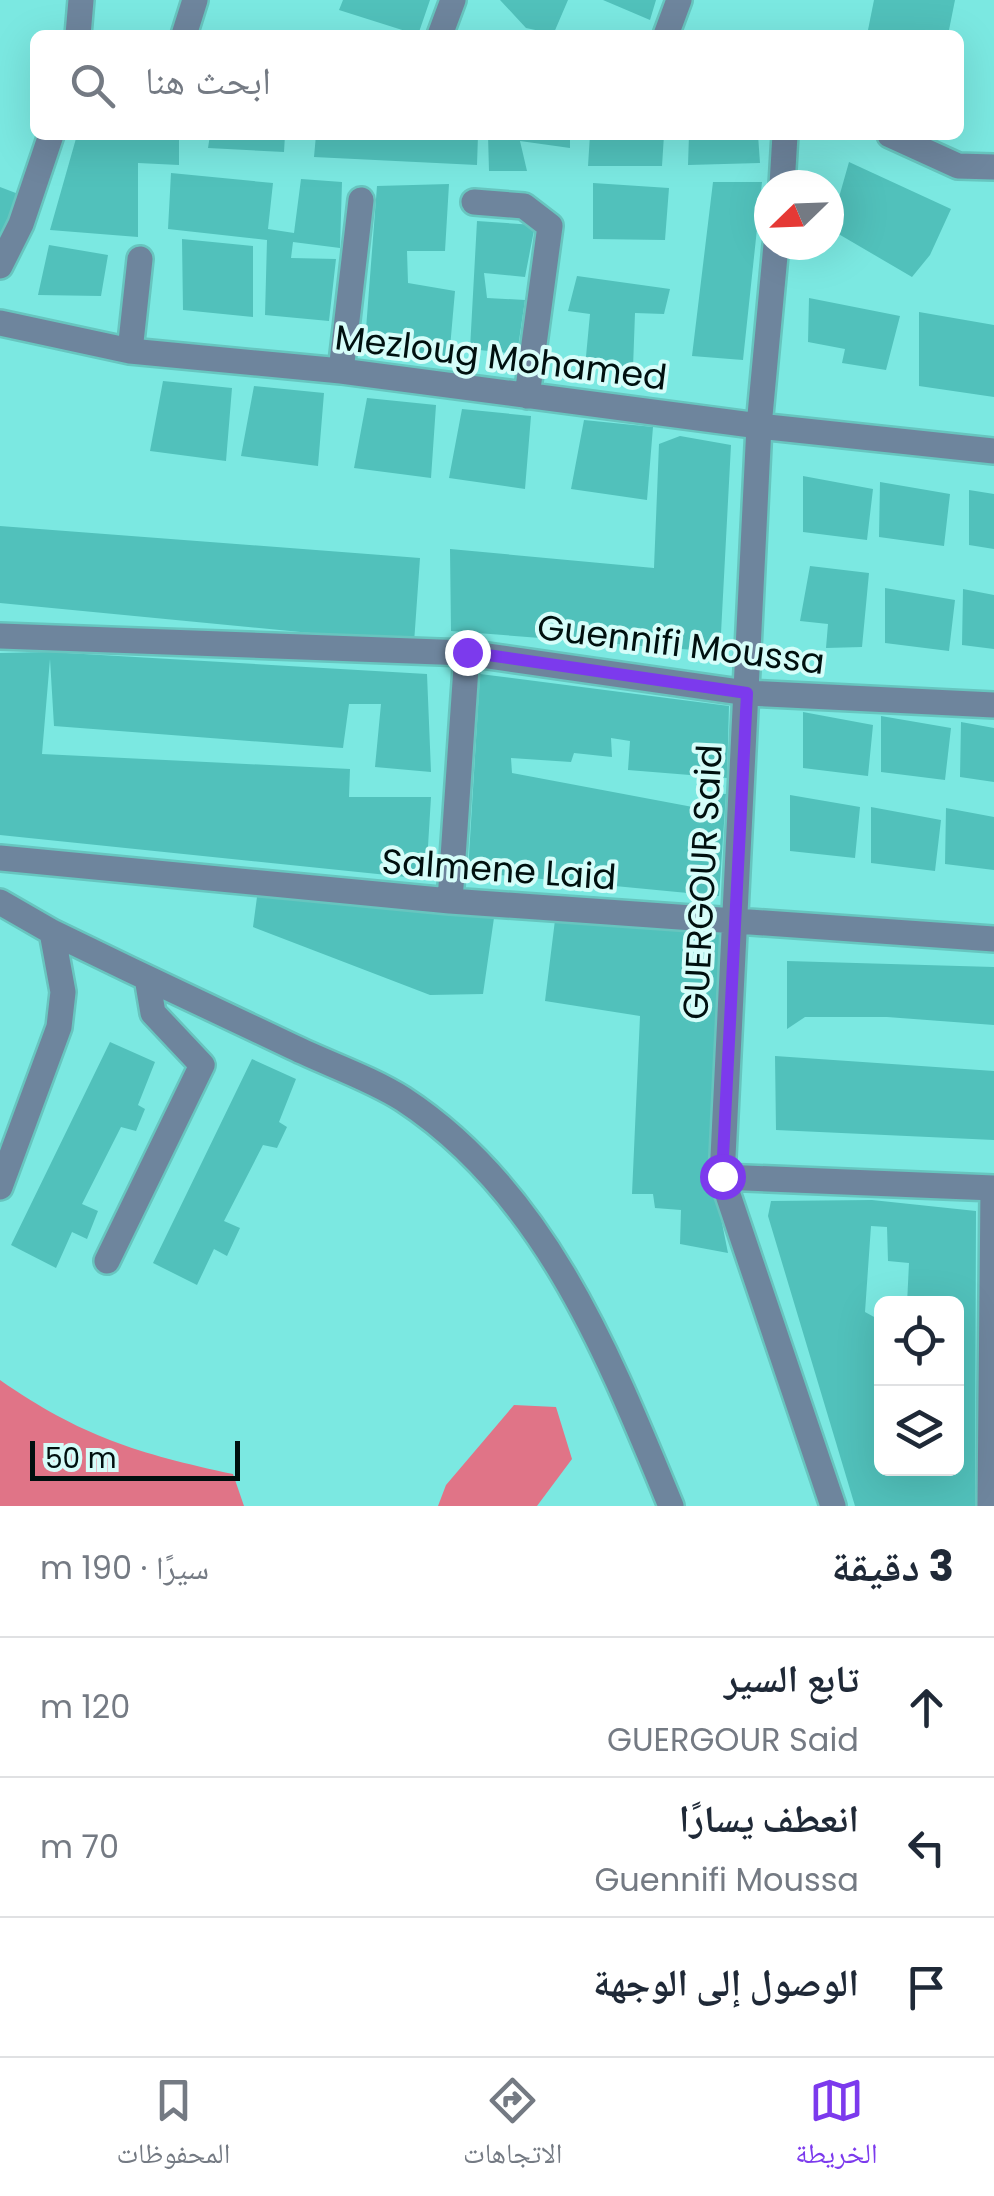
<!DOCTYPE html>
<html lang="ar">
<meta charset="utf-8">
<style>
body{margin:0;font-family:Poppins,"Noto Naskh Arabic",sans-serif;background:#f2f2f3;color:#1f2937;direction:rtl}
.controls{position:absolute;right:30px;bottom:30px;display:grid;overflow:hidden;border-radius:15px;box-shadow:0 10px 40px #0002}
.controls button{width:90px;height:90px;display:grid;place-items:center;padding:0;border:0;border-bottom:2px solid #e0e1e3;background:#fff;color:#1f2937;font:50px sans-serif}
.compass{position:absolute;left:754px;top:170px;width:90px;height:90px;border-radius:50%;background:#fff;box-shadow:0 10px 40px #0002;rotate:247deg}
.scale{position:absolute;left:30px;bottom:25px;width:210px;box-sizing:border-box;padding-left:10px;border:5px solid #00100f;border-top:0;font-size:28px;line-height:35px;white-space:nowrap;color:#00100f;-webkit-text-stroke:8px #d5fdf9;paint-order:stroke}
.stop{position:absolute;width:30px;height:30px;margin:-22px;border:8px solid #7c3aed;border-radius:50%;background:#fff}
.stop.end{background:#7c3aed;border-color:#fff;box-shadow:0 2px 10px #0008}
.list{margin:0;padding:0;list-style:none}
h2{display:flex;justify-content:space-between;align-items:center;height:130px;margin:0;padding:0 40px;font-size:42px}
h2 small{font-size:32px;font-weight:400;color:#747a83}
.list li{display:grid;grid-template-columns:65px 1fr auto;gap:30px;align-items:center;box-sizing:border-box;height:140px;padding:0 40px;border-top:2px solid #e0e1e3}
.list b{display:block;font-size:38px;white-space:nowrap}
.list p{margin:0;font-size:32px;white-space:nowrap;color:#747a83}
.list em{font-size:32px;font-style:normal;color:#747a83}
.icon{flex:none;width:55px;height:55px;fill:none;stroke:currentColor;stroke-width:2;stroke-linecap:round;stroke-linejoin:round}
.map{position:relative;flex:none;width:994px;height:1506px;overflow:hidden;direction:ltr}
.search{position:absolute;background:#fff;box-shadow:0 10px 40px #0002;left:30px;right:30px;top:30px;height:110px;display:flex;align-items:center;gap:25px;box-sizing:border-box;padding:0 35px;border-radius:15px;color:#747a83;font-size:38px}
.sheet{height:550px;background:#fff}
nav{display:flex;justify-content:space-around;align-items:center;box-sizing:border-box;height:140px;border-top:2px solid #e0e1e3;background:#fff;font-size:28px;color:#747a83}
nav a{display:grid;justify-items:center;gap:5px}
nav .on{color:#7c3aed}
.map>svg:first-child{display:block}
.forest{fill:#e07487}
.building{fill:#51c1bb;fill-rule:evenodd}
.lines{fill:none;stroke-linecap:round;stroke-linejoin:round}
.minor-casing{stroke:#67c5bf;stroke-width:30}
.minor{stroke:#6e859d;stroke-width:25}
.route{stroke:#7c3aed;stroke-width:12}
.labels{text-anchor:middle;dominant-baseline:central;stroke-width:8;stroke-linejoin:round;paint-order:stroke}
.street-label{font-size:35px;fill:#00100f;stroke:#d5fdf9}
</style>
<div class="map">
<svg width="994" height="1506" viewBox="0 0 994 1506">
<rect width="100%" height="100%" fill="#7be8e1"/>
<path class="forest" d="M0,1380C80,1436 139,1454 233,1474L244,1506H0Z
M514,1405L556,1407L572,1459L537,1506H438L446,1485Z"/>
<path class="building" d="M343,0H430L418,35L339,10Z
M500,0H568L553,35H537L540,31L526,28Z
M603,0H656L650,20Z
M874,0H955L948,35H867Z
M77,135H179V165L138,163V237L50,230Z
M210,135H285L284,152L208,148Z
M316,135H478L477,165L314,157Z
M488,135H570V148L520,141L527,171H489Z
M590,135H664L662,166H588Z
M689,135H758L760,163L688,165Z
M849,162L951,209L930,255L912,277L830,229Z
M171,173L273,183L268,229L294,233L301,179L342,182L340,248L293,242L291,258L336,259L329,321L265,315L267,240L168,229Z
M713,182H762L743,360L692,356Z
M593,183L669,188L665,240L593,239Z
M449,184L445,251H407L408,283L455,291L449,359L365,342L377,186Z
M0,187L21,195L0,258Z
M477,221L535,225L525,277L484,273L487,298L525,300L517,354L470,349Z
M182,239L253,246V317L183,310Z
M49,245L108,255L101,296L38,295Z
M577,276L670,289L664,314L635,313L633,368L585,367L590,314L568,311Z
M809,298L900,316L886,370L842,363L845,349L808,342Z
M919,312L994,325V397L919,386Z
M163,381L232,388L226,461L150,451Z
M254,386L324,393L318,466L241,456Z
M367,398L436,405L431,478L354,468Z
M462,409L531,416L525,489L449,478Z
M584,420L653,427L647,500L571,489Z
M680,436L731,445L720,652L451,631L450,549L654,568L659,444Z
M803,476L873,489L867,540L803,532Z
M880,482L950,494L944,546L879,537Z
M969,490L994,494V549L969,545Z
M0,526L420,558L414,643L0,603Z
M810,566L869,573L862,647L826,648L828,624L800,621Z
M885,588L955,600L949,651L885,643Z
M963,589L994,595V649L962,645Z
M49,652L427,674L431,772L375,767L381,704H349L343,748L54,726L50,659L42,754L350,769L349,797H431L426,879L0,835V653Z
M480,674L729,706L727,778L628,770L630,741L611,738L612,757L574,753L571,762L511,758L512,773L698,808L702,793L726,794L719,896L468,872Z
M803,712L873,725L868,776L803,768Z
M881,716L951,728L945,780L881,772Z
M961,722L994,728V782L960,777Z
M790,795L860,807L855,858L790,851Z
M871,807L941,820L935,871L871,863Z
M946,808L994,817V870L945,864Z
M257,897L495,911L483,994L430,995L253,927Z
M555,920L725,934L717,1198L728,1253L680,1244L681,1210L655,1208L653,1194H632L640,1016L545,1001Z
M787,961L994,967V1025L887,1017H805L787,1029Z
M110,1042L155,1062L138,1105L145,1109L136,1131L121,1127L82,1204L98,1211L87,1239L72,1232L56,1268L11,1245Z
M775,1056L994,1071V1140L776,1130Z
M252,1059L296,1079L279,1122L287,1127L277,1148L263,1145L224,1221L240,1228L227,1256L214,1249L197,1285L153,1263Z
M872,1200L976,1211L975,1506H855L768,1216L771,1201ZM871,1226L887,1227L888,1261L909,1263L907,1304H956V1468H882L876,1318L865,1312Z"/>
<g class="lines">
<defs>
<path id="minor" d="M78,35L81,0
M184,35L195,0
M440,35L453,0
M666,35L679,0
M890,135L958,166L994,167
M782,185L785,135
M474,202L524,206L550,226L527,396
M776,245L759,426L722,1177L833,1506
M0,266L21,224L51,135
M0,323L130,351L341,371L759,426L994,451
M130,351L140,259
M341,371L361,200
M0,636L467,653L747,693L994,705
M0,858L450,901L994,939
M450,901L467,653
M0,902L52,932C132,971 212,1009 293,1047C328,1064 370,1078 403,1099C545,1192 609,1356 671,1506
M722,1177L994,1188
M0,1187L59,1027L63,992L52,932
M107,1261L202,1065L153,1013L147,978
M990,1506L993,1188"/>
</defs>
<use href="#minor" class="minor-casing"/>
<use href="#minor" class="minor"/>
</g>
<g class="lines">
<path class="route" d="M467,652L747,693L722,1176"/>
</g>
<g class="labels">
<g class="street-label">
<text transform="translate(501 357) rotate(7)">Mezloug Mohamed</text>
<text transform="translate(681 644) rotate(7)">Guennifi Moussa</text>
<text transform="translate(499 869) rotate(4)">Salmene Laid</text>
<text transform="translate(702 882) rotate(-87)">GUERGOUR Said</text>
</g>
</g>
</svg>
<div class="controls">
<button><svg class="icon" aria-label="locate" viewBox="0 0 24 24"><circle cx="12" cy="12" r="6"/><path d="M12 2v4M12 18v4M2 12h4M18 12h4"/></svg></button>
<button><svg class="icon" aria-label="layers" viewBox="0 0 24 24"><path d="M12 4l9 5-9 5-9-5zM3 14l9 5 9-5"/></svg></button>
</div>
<svg class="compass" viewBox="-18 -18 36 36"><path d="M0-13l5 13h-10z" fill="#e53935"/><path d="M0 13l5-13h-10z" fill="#747a83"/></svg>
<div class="scale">50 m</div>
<div class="stop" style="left:722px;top:1176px"></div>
<div class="stop end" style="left:467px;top:652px"></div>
<div class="search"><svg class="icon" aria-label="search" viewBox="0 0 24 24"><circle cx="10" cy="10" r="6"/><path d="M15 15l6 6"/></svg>ابحث هنا</div>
</div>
<section class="sheet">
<h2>3 دقيقة<small>سيرًا · 190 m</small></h2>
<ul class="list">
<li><svg class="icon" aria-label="ahead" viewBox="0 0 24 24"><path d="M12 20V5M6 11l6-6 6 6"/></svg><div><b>تابع السير</b><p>GUERGOUR Said</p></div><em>120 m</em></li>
<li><svg class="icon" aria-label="left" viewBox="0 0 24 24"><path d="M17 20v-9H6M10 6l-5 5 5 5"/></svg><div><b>انعطف يسارًا</b><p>Guennifi Moussa</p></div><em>70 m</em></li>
<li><svg class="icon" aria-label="arrive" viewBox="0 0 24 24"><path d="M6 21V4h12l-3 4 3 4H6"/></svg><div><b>الوصول إلى الوجهة</b></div></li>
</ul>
</section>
<nav>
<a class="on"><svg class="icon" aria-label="map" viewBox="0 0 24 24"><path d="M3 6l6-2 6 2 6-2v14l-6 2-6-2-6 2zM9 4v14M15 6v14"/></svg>الخريطة</a>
<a><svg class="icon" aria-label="directions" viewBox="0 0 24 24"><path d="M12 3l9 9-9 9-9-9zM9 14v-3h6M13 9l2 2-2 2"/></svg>الاتجاهات</a>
<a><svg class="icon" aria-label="saved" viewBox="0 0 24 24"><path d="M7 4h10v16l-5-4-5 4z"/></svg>المحفوظات</a>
</nav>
